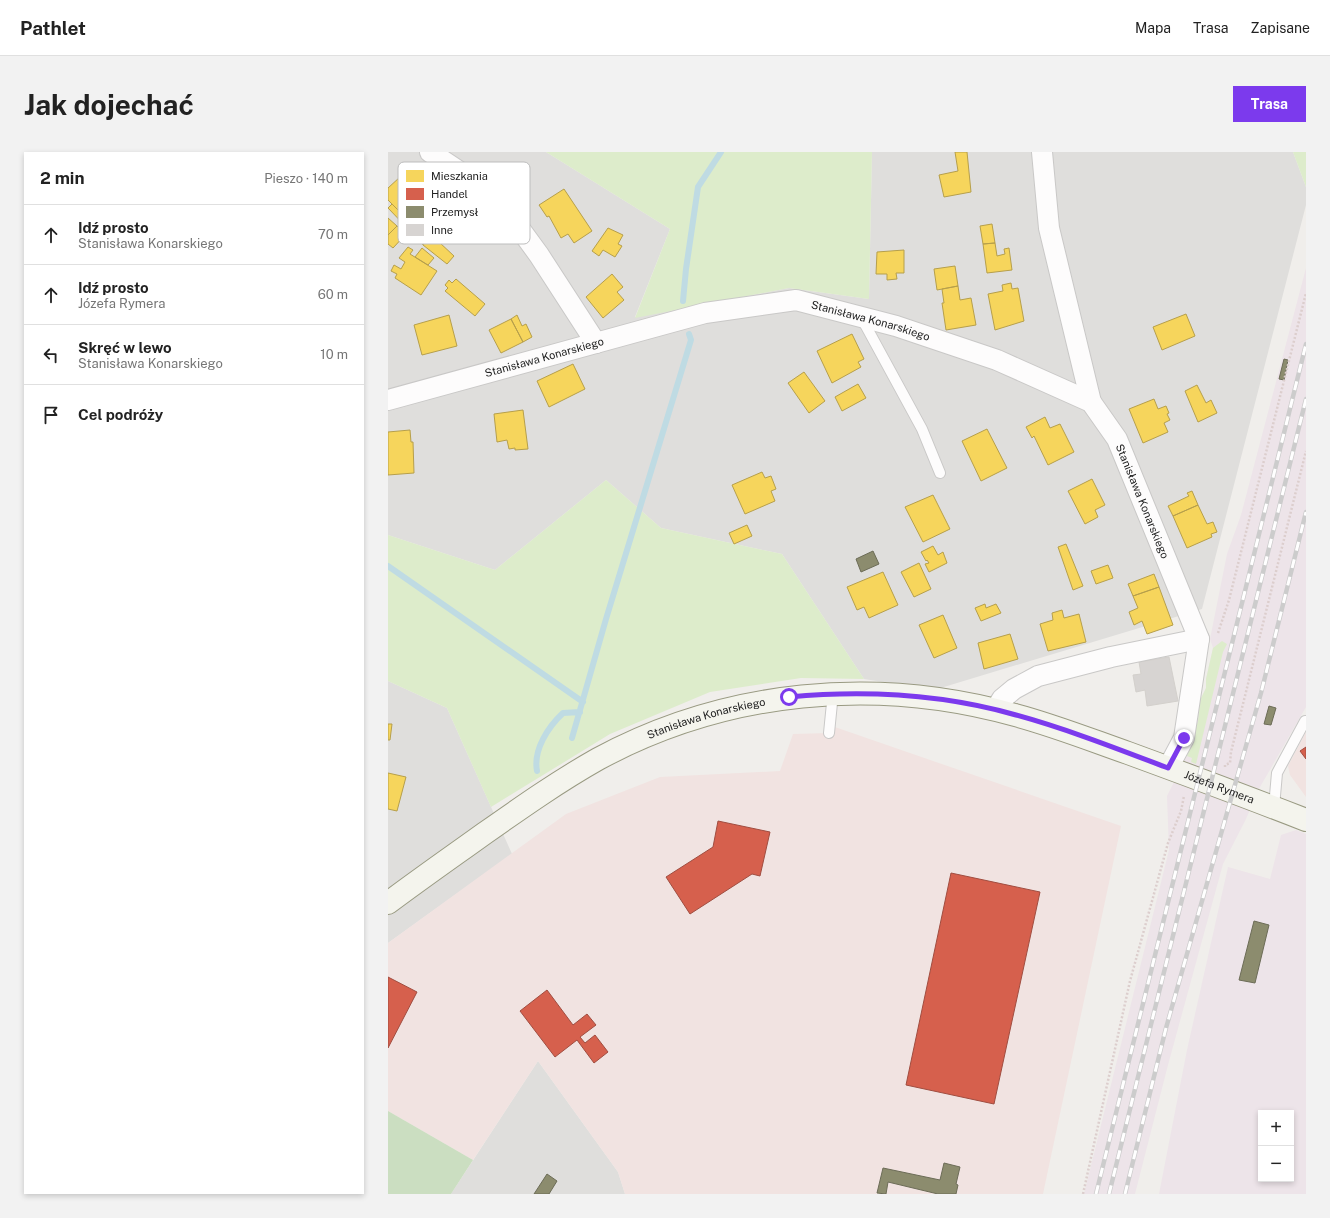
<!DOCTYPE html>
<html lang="pl">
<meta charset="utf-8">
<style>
body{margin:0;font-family:"Public Sans",sans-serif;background:#f2f2f2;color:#222}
.controls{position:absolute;right:12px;bottom:12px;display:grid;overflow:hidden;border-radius:0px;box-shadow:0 2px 6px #0003}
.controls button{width:36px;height:36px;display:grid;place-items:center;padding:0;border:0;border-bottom:1px solid #e0e0e0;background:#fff;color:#222;font:20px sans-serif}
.stop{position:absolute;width:12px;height:12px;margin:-9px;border:3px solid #7c3aed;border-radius:50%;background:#fff}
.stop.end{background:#7c3aed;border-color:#fff;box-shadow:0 1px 4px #0008}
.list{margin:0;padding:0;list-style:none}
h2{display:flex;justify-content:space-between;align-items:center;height:52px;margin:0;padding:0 16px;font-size:17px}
h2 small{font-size:13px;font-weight:400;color:#767676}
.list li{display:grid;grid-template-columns:26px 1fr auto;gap:12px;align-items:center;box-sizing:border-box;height:60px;padding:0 16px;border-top:1px solid #e0e0e0}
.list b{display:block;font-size:15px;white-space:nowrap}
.list p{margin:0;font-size:13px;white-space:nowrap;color:#767676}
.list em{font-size:13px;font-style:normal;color:#767676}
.icon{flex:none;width:22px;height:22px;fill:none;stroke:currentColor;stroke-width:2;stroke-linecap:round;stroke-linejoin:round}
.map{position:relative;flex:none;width:918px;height:1042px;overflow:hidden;border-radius:0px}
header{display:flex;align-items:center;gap:24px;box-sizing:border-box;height:56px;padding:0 20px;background:#fff;border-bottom:1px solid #e0e0e0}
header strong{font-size:19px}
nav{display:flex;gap:22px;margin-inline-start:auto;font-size:14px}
.intro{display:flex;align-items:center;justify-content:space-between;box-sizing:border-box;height:96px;padding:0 24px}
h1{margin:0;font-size:28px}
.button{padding:10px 18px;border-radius:0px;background:#7c3aed;color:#fff;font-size:14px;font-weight:700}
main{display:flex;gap:24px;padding:0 24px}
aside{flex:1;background:#fff;border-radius:0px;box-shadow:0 2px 6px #0003}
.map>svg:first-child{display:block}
.residential{fill:#dfdedc}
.commercial{fill:#f1e3e1}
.industrial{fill:#ede4e9;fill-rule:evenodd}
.grass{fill:#ddeccb}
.forest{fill:#cbdec1}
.homes{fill:#f6d55c;stroke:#b69f4b}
.shops{fill:#d6604d;stroke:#a04d40}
.industry{fill:#8c8c6e;stroke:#6c6c57}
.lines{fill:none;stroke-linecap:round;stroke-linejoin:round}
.stream{stroke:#bfdbe3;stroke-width:6}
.building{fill:#d7d4d2;stroke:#d3d0cc}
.lane-casing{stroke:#c9c8c7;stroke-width:12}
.street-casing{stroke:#c9c8c7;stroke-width:22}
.secondary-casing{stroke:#999a82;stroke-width:24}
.path{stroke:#dccecd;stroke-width:2.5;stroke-dasharray:2 2;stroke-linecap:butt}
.lane{stroke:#fdfcfc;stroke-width:10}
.street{stroke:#fdfcfc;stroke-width:20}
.secondary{stroke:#f4f4ed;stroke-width:22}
.rail-casing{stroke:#ccc;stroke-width:4.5}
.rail{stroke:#fff;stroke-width:3;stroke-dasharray:9;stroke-linecap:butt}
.route{stroke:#7c3aed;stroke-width:5}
.labels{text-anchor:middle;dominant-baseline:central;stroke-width:4;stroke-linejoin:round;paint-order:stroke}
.street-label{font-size:11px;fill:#222;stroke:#fff}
.key{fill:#fff;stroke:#bdbdbd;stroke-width:1}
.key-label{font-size:11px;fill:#222}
</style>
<header>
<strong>Pathlet</strong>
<nav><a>Mapa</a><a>Trasa</a><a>Zapisane</a></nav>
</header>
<div class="intro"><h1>Jak dojechać</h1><a class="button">Trasa</a></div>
<main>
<aside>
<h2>2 min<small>Pieszo · 140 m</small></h2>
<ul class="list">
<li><svg class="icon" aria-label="ahead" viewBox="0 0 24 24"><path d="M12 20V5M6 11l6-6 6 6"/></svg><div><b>Idź prosto</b><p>Stanisława Konarskiego</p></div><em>70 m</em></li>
<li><svg class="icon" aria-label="ahead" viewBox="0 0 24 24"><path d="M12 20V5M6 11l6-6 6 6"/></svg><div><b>Idź prosto</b><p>Józefa Rymera</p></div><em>60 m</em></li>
<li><svg class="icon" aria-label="left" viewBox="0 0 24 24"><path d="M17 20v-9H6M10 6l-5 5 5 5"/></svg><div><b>Skręć w lewo</b><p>Stanisława Konarskiego</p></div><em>10 m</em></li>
<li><svg class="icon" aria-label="arrive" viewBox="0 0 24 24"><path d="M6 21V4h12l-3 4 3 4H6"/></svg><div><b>Cel podróży</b></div></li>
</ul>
</aside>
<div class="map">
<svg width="918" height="1042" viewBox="0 0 918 1042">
<rect width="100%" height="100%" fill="#f0eeeb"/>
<path class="residential" d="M0,0H158L282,77L247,165L401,136L481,147L484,0H905L918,35V53L814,457L546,538L476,527L394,402L273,376L218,328L107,418L0,383Z
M0,529L59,556L124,702L0,791Z
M150,909L230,1020L237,1042H63Z"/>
<path class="commercial" d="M441,573L733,674L655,1042H237L230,1020L150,909L85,1008L0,959V791L178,662L272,625L392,619L405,582L441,581Z
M918,580V645L902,623L900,614Z"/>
<path class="industrial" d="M918,116V555L872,635L857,669L835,712L780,913L747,1042H696L781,698L779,644L799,604L807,580L811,552L818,536V527L825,496L822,487L839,402L853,363Z
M908,678L918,682V1042H771L799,898L840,715L882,727L893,683ZM873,961H903V1027H873Z"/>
<path class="grass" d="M158,0H484L481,147L401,136L247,166L282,77Z
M905,0H918V35Z
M218,328L273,376L394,402L476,527L413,526L322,540L222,582L103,655L59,556L0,529V383L107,418Z
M834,489L839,492L835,500L808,612L803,610L804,606L799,604L810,569L812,548L818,536V527L825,496Z"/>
<path class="forest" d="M0,959L85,1008L63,1042H0Z"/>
<path class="homes" d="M567,0H579L583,40L556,45L551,23L570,19Z
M12,25L30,44L37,38L45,45L38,52L46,60L29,77L0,48V36Z
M176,37L204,79L186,91L180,82L173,86L161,64L159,65L151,53Z
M4,52L29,77L24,81L0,56Z
M0,66L9,74L0,83Z
M604,72L607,91L595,92L592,74Z
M9,74L18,82L5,96L0,92V83Z
M39,74L46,81L35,93L28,86Z
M220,76L235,83L230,92L234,94L227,105L215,98L211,104L204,99Z
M46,81L54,87L51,90L66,104L59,112L35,93Z
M607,91L609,104L617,102L616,97L621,96L624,118L599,121L595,92Z
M20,95L25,98L22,102L49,119L33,143L7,126L9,122L3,119L6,113L13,117L17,110L11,106Z
M34,96L46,106L40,113L27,105Z
M516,98V121H508L509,127L499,128V122H488L489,100Z
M567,114L570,134L549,138L546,117Z
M224,122L235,135L229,140L236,148L215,166L198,145Z
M68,127L97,152L87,164L57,139L60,136L57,133L61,128L64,131Z
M623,131L624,137L630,136L636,169L607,178L600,142L615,139L614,133Z
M570,134L572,148L583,146L588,173L558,178L554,151H556L554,137Z
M798,162L807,184L774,198L765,175Z
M61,163L69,194L34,203L26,173Z
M129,163L134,174L138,172L144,185L135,190L123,167Z
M123,167L135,190L113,201L101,178Z
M464,182L476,207L470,210L473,215L444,231L429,199Z
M185,212L197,237L161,255L149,229Z
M416,220L437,249L421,261L400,231Z
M470,232L478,246L454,259L447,245Z
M809,233L818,251L823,248L829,261L810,270L797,239Z
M766,247L770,257L778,254L781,261L779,262L782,268L776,271L780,280L755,291L741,257Z
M135,258L140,297L127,298V296L121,297L119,288L109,290L106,262Z
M657,265L662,276L672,272L686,300L660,313L646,284L644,286L638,275Z
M599,277L619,316L593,329L574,289Z
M22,278L23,290H25L26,321L0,323V280Z
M374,320L377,326L383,324L388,337L383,339L387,349L357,362L344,333Z
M704,327L717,353L707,358L710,365L697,372L680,339Z
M804,339L810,353L785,364L780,354L801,344L799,341Z
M545,343L562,377L535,390L517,355Z
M810,353L819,372L825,370L829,380L823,382L824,385L799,396L785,364Z
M359,373L364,384L346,392L341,381Z
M678,392L695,434L685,438L670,395Z
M545,394L550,403L555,400L559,411L541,420L537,412L541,411L539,408L538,409L533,400Z
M531,411L543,437L526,445L513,420Z
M720,413L725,426L708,432L703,419Z
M495,420L510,453L481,466L476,455L469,458L459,435Z
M766,422L771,435L745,444L740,432Z
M771,435L785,473L759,482L754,469L746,473L741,460L750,456L745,444Z
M597,452L598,456L608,452L613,461L593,469L587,456Z
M674,458L676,466L691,462L698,490L660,499L652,472L665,468L664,461Z
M555,463L569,496L546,506L531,473Z
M622,482L630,507L596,517L590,491Z
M0,572H4L2,588H0Z
M0,621L18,625L9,659L0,657Z"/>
<path class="shops" d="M918,595V607L912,599Z
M330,669L382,680L372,724L364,722L302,762L278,725L325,695Z
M563,721L652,740L606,952L518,933Z
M0,825L29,840L0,896Z
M159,838L185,873L199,862L208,873L192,885L197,891L207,883L220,900L206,911L189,888L167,905L132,859Z"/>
<path class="industry" d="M896,207L900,208L896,228L891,227Z
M485,399L491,412L473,420L468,407Z
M881,554L888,556L883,573L876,572Z
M866,769L881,773L867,831L851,828Z
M556,1011L572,1015L568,1032L570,1033L568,1042H550L500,1030L498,1042L489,1041L495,1016L552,1028Z
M159,1022L169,1029L161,1042H146Z"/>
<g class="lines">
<path class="stream" d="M295,149L298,117L310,35L333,0
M0,414L195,550
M184,586L218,467L303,188L301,182
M149,619C145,598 160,575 175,561L192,560"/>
</g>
<path class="building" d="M781,505L790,549L759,554L757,538L748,540L745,523L753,522L751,510Z"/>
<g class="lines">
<defs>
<path id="lane" d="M473,165L534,277L552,321
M441,581L445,541
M886,655L889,621L917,569"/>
<g id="street">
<path d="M42,0L108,44L151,103L208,191"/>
<path d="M654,0L661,76L703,250"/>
<path id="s1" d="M0,248L317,161L408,148L508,174L609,208L703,250L729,287L811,487L796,586L780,616"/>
<path d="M607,558L614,547L626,537L650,524L723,505L811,487"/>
</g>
<g id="secondary">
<path id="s2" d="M0,751C32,727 65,704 97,681C134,655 171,629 210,607C338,538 487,524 627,563C665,573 703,588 740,601C800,623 859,645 918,668"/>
</g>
</defs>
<use href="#lane" class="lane-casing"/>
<use href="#street" class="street-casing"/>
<use href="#secondary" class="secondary-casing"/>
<path class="path" d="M830,481L841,448L918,141
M837,615V613L842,611L843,600L918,299
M695,1042L742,829L780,691L793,659L796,644"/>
<use href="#lane" class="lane"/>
<use href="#street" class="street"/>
<use href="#secondary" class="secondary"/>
<defs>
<path id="rail" d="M708,1042L918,192
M721,1042L918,247
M737,1042L778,876L873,541L918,360"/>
</defs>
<use href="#rail" class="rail-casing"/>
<use href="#rail" class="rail"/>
</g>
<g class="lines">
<path class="route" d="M401,545C477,538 554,542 628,563C679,577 730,597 780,616L796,586"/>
</g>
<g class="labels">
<g class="street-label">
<text stroke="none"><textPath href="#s1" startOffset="498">Stanisława Konarskiego</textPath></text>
<text stroke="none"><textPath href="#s1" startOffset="162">Stanisława Konarskiego</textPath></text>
<text stroke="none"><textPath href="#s1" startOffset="846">Stanisława Konarskiego</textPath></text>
<text stroke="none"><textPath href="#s2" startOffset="371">Stanisława Konarskiego</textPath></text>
<text stroke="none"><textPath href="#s2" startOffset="901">Józefa Rymera</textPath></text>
</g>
</g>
<rect x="10" y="10" width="132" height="82" rx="6" class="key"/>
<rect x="18" y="18" width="18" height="12" fill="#f6d55c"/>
<rect x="18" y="36" width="18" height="12" fill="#d6604d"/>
<rect x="18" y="54" width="18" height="12" fill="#8c8c6e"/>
<rect x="18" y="72" width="18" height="12" fill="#d7d4d2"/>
<g class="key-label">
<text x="43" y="28">Mieszkania</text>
<text x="43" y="46">Handel</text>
<text x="43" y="64">Przemysł</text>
<text x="43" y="82">Inne</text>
</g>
</svg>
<div class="controls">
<button>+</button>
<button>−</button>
</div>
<div class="stop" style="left:401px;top:545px"></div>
<div class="stop end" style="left:796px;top:586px"></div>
</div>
</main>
